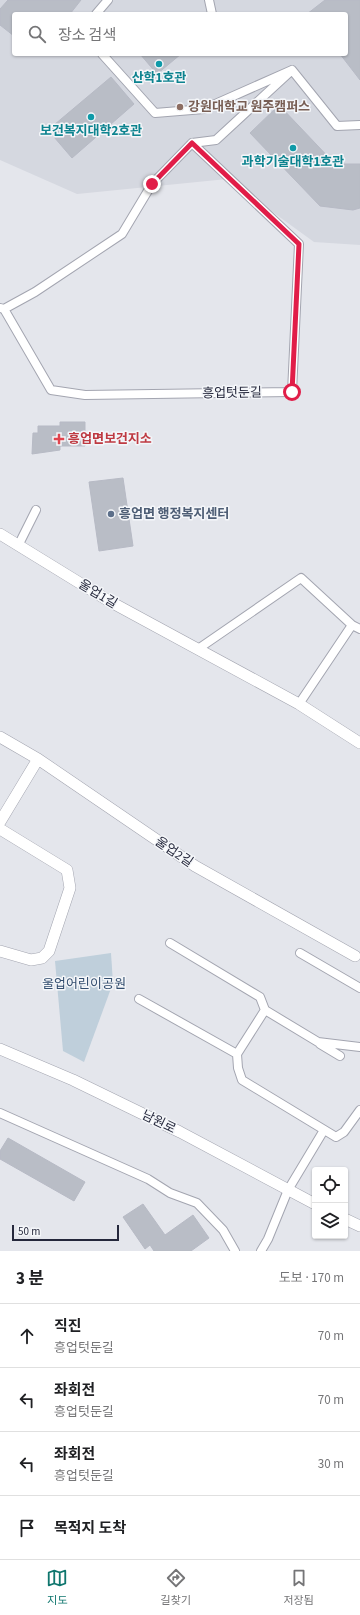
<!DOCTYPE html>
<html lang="ko">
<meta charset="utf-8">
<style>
body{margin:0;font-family:"Source Sans 3","Noto Sans KR",sans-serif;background:#f6f6f6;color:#202124}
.controls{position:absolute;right:12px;bottom:12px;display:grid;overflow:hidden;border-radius:4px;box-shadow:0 1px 3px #0004}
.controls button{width:36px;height:36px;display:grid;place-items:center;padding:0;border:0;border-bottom:1px solid #e0e0e0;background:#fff;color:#202124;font:20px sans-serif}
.scale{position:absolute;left:12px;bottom:10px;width:107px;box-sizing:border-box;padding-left:4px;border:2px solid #25283c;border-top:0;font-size:11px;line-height:14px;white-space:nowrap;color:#25283c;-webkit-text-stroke:3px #f4f6f9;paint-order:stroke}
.stop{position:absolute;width:12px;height:12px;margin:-9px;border:3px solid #e11d48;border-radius:50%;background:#fff}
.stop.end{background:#e11d48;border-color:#fff;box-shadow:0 1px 4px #0008}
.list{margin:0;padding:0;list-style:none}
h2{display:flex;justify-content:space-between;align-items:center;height:52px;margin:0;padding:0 16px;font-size:17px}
h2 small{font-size:13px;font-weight:400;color:#757577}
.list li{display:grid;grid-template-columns:26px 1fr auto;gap:12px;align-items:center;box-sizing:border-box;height:64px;padding:0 16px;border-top:1px solid #e0e0e0}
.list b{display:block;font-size:15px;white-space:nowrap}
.list p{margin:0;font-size:13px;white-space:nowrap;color:#757577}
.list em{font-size:13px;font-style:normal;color:#757577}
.icon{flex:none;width:22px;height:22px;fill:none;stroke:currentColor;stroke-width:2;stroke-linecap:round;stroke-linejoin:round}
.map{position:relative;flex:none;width:360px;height:1251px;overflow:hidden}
.search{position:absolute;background:#fff;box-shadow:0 1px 3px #0004;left:12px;right:12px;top:12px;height:44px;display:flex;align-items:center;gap:10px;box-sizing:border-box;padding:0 14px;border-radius:4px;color:#757577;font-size:15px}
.sheet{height:308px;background:#fff}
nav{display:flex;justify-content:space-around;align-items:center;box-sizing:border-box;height:56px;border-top:1px solid #e0e0e0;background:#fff;font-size:11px;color:#757577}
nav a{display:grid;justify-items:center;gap:2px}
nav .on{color:#0f766e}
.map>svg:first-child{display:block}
.built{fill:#d5d8e0;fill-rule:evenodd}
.green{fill:#bfcfdb}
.building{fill:#b9bdc6;stroke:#b7bac5}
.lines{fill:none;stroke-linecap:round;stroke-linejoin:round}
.service-casing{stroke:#a3a5b0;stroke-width:10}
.minor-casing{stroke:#a3a5b0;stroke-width:12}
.service{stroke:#fff;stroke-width:8}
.minor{stroke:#fff;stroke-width:11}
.route{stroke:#e11d48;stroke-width:5}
.culture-dot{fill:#0f9aa8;stroke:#f4f6f9;stroke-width:1.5}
.education-dot{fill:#8d6e63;stroke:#f4f6f9;stroke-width:1.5}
.health-dot{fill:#e0444e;stroke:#f4f6f9;stroke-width:1.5}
.service-dot{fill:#5c6f8a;stroke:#f4f6f9;stroke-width:1.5}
.labels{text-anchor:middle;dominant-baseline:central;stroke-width:3;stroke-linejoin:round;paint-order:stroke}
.culture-label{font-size:13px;font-weight:bold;fill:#0d838f;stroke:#f4f6f9}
.education-label{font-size:13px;font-weight:bold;fill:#785e54;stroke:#f4f6f9;text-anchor:start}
.street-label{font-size:13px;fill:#25283c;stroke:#f4f6f9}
.health-label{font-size:13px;font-weight:bold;fill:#be3a42;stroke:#f4f6f9;text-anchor:start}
.service-label{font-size:13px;font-weight:bold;fill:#4e5e75;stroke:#f4f6f9;text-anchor:start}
.park-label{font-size:13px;fill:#334e6f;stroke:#f4f6f9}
</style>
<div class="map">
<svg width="360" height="1251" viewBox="0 0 360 1251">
<rect width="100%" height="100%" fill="#e4e6ec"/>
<path class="built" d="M0,0H360V245L314,242L227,179L77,194L0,160ZM14,14H346V54H14Z"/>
<path class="green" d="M111,953L113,983L84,1062L63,1051L55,961Z"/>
<path class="building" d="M8,0H81L70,14H14V36L0,25V9Z
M325,0H360V80L340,54H346V14H307Z
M140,54H181L157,74Z
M111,77L134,104L72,158L48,130Z
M279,105L335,164H360V208L353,210L320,206L250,133Z
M60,422H85V446H60V450L32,454L33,433H38V426H60Z
M123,478L133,546L99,551L89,482Z
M8,1138L85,1182L74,1201L0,1159V1151Z
M143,1204L165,1235L193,1215L209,1238L191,1251H154L150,1245L145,1249L123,1217Z"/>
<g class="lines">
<defs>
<path id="service" d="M209,0L212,14
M96,14L108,0
M102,54L155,113L204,109L292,70
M192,143L216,140L292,70L337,126L360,125
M0,308L4,309L35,292L122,234L152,184L192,143
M4,309L51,390L85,395L292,392L299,244L192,143
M19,544L36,510
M198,649L301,578L352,625
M299,704L352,625L360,629
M170,943L260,997L265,1010L318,1042L360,1047
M300,953L360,988
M139,999L237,1054
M265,1010L237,1054L238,1068L242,1080L336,1137L344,1132L360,1110
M320,1044L340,1056
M0,1113L148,1179L170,1193L197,1203L223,1230L235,1251
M261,1251L268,1239L288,1190L324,1130"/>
<path id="minor" d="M0,534L109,601L299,704L360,743
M0,737L38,759L195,866L355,956
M0,822L38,759
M0,829L67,870L70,888L49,951L42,958L31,960L0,951
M0,1049L73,1080L180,1132L315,1204
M345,1219L360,1226"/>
</defs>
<use href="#service" class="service-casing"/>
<use href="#minor" class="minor-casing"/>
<use href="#service" class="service"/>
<use href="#minor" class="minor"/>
</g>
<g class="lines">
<path class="route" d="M152,184L192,143L299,244L292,392"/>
</g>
<g class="culture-dot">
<circle cx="159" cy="64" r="4"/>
<circle cx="91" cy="117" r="4"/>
<circle cx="293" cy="148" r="4"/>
</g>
<circle class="education-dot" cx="180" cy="107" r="4"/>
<path class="health-dot" d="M57 433h4v4h4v4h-4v4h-4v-4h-4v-4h4z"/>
<circle class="service-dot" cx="111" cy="514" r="4"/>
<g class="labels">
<g class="culture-label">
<text x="159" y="78">산학1호관</text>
<text x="91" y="131">보건복지대학2호관</text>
<text x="293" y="162">과학기술대학1호관</text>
</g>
<g class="education-label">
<text x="188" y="107">강원대학교 원주캠퍼스</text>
</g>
<g class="street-label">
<text transform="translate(232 393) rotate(-1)">흥업텃둔길</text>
<text transform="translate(98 594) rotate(31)">울업1길</text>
<text transform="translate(174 852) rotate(34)">울업2길</text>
<text transform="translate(159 1122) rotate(26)">남원로</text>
</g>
<g class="health-label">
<text x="68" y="439">흥업면보건지소</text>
</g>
<g class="service-label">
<text x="119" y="514">흥업면 행정복지센터</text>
</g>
<g class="park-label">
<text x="84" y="984">울업어린이공원</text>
</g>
</g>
</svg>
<div class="controls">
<button><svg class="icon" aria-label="locate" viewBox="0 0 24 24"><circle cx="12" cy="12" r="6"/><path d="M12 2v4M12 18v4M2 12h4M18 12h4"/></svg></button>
<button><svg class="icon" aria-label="layers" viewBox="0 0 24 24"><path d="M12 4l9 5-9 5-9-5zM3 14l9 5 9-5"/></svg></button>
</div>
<div class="scale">50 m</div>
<div class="stop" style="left:292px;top:392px"></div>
<div class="stop end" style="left:152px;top:184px"></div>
<div class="search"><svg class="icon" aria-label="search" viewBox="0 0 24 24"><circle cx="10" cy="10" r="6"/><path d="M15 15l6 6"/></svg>장소 검색</div>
</div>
<section class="sheet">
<h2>3 분<small>도보 · 170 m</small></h2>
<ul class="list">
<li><svg class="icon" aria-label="ahead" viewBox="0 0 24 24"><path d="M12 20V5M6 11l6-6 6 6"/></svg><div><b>직진</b><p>흥업텃둔길</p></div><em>70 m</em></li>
<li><svg class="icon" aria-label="left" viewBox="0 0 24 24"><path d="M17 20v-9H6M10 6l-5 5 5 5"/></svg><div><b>좌회전</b><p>흥업텃둔길</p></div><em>70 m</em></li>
<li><svg class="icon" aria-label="left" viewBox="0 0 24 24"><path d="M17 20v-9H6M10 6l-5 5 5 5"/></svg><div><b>좌회전</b><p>흥업텃둔길</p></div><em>30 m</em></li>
<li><svg class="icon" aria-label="arrive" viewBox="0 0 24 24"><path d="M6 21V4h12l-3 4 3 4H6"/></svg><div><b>목적지 도착</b></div></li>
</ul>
</section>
<nav>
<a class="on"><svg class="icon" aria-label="map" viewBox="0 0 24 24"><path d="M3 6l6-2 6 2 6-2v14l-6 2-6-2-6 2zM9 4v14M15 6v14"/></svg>지도</a>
<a><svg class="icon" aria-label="directions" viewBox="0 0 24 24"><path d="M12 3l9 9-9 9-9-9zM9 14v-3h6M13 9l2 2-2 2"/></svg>길찾기</a>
<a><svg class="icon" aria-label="saved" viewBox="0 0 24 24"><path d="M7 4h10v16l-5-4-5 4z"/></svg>저장됨</a>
</nav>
